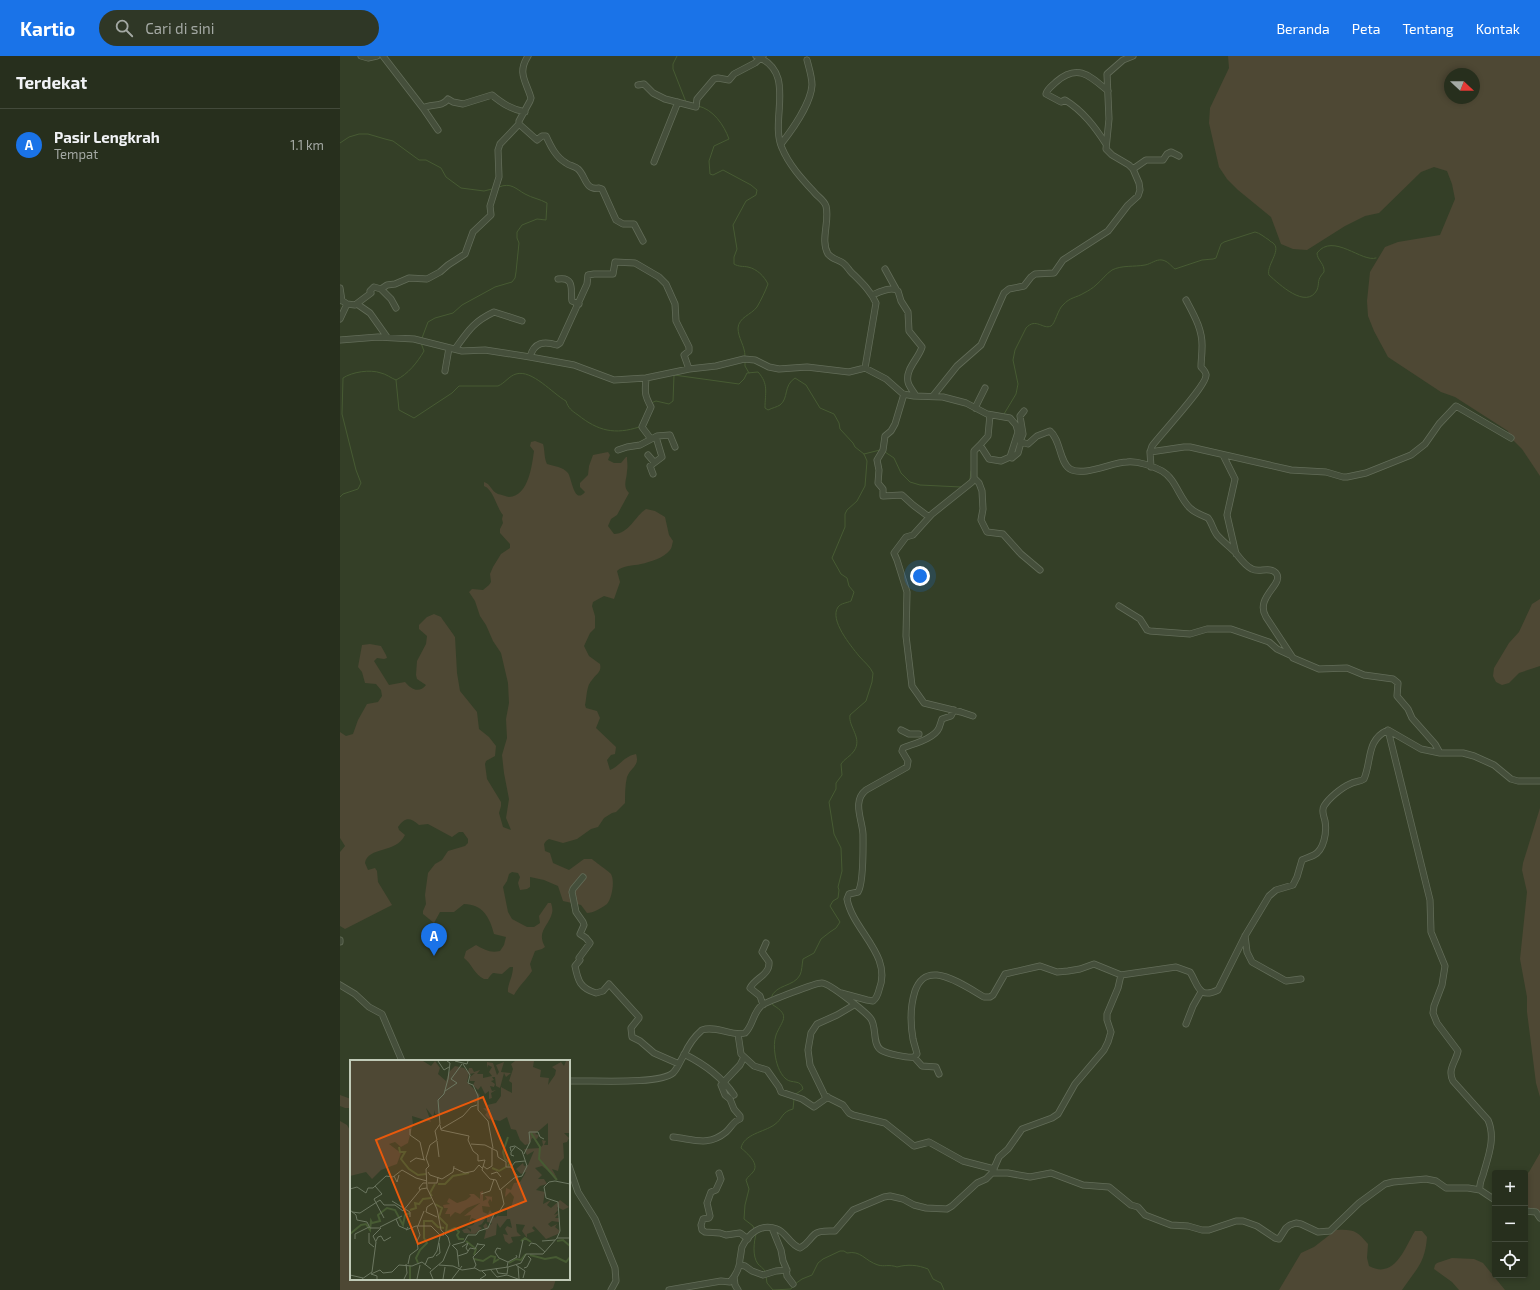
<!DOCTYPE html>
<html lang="id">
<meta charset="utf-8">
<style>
body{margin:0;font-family:"Exo 2",sans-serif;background:#2f3726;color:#f1f3f6}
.controls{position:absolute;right:12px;bottom:12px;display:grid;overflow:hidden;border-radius:4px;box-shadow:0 2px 6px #0003}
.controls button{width:36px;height:36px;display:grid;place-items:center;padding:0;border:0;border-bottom:1px solid #434a3b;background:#272f1d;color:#f1f3f6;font:20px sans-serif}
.compass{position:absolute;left:1104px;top:12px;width:36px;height:36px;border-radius:50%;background:#272f1d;box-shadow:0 2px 6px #0003;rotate:112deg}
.you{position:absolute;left:580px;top:520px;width:14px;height:14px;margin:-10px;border:3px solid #fff;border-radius:50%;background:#1a73e8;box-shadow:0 0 0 6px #1a73e833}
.badge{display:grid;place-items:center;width:26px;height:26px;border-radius:50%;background:#1a73e8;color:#fff;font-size:13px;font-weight:700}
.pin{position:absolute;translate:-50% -33px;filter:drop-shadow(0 1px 2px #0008)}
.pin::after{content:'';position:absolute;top:21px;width:14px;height:12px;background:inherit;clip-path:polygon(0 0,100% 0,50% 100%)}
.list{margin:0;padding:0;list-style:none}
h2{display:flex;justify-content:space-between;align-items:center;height:52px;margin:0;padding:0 16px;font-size:17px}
h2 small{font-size:13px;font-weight:400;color:#a4a9a4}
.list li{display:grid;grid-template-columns:26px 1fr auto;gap:12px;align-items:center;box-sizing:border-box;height:72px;padding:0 16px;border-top:1px solid #434a3b}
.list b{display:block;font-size:15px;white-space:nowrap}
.list p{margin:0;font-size:13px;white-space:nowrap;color:#a4a9a4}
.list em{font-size:13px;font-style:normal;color:#a4a9a4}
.icon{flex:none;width:22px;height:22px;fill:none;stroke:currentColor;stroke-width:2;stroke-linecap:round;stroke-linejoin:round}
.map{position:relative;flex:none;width:1200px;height:1234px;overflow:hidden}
header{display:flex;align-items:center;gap:24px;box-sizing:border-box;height:56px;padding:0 20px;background:#1a73e8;color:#fff}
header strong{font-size:19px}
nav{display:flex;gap:22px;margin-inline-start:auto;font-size:14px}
.search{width:280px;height:36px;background:#2f3726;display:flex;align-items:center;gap:10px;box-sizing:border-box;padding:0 14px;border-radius:22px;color:#a4a9a4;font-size:15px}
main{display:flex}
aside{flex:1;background:#272f1d}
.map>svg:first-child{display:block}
.green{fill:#4e4834;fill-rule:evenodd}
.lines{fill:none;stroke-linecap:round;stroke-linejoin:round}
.stream{stroke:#475b33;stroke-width:1}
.minor-casing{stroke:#636d59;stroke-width:7}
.minor{stroke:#454f3b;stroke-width:5.5}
.inset-river{fill:none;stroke:#475b33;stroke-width:2}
.inset-road{fill:none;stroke:#6c7761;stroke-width:1}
.view{fill:#e8590c;fill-opacity:0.15;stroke:#e8590c;stroke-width:2}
.inset-edge{fill:none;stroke:#c0cab7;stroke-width:2}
</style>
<header>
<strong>Kartio</strong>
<div class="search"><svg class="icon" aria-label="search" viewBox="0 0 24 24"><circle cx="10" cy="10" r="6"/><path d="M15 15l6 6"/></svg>Cari di sini</div>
<nav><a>Beranda</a><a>Peta</a><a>Tentang</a><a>Kontak</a></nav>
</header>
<main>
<aside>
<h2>Terdekat<small></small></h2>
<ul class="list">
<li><span class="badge">A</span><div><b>Pasir Lengkrah</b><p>Tempat</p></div><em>1.1 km</em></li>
</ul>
</aside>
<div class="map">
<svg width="1200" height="1234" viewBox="0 0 1200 1234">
<rect width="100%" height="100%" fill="#343f27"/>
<path class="green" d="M888,0H1200V420L1182,393L1171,382L1168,375L1115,341L1101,336L1048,301L1034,275L1028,260L1027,245L1030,216L1045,191L1058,186L1100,179L1115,143L1112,128L1107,115L1094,111L1081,116L1039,157L1025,160L1005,170L967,194L953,193L941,188L931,161L898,134L887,123L879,111L869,67L870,52L889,12ZM1110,18H1134V42H1110Z
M195,385L203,388C205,395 204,402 207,408C214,410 223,411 228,417C232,423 234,449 245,436L240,431V427L248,419L249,410L253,399L268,396L270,399L268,404L274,407H281L286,401H287C287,406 288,410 287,415C287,423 282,430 289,437L277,459L271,463L268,470L274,478C289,478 295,460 306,453L315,455L325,461L329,479L333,485C332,488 332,492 330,494C324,502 310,506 301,508C293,510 283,509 277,515L280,526L274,543L264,540L253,546L252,550L255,560V572L250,577L244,590L249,600L260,608C262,616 256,618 252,624C246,630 247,641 245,649L246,652L257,655L260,662L256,672L276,691L275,698L271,699L267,704L270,714C280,710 284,700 296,698C300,710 291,711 287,721C285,729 285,739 285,747L276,756L272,757L264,762L258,771L251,773L237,783L223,787L209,783L206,785L204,788L205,795L210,797L213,807L229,814L244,803H252C255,806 270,816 271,818C275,825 272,842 267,848C262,852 253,857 247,857L241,849L223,845L218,830L204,824L190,821V831L187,833L180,834L178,827L180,821L178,817L172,816L169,818L167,825L163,831L168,856L172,863L187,871H194L200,867L199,860L208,847H211C212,850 213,854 212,857C209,870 196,875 205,891L202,893L195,895L190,908L192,915C186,924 179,930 174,939L168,936C167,929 173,921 173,911H170L162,918C153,918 154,914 148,923H144C134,918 132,908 124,902L126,895L136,889C145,894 150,897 160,895L164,889L166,881L154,878C150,862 143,848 124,848L114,856H100L94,867L83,858V855L86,848L85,839L88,817L95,808L102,804L108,795L125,790L128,787V783L123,776H119L112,781L88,768L79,769C70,761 65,761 58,771L59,774L65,779C56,798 28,790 25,807L28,814L35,812L37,815L38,826L52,849L5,873L0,870V796L5,790L0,782V676L6,680L13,678L18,664L27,648L38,646L42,640L41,634L36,628L25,627L22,616L18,611L22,589L30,588L41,590L46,599L47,602L44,603L37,602L34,605L49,629L65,626C71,633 79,638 86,629L77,623L76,619L77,605L86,588L87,580L79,573V569L87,561L94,558C96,559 99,560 101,561C102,563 114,579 115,581L117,617L120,635L137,656L139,673L149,681L156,690L155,700L146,705L145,708L147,723L161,746V750L159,757L163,771L171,774L166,762L169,743L164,717L162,699L167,682L166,663L169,647L168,627L161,597L153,585L146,569L140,560L135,545L129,536L132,533L143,534L149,529L151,526L150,518L153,511L161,498L170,492V488L160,477V473L163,467L162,463L163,459C156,451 154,434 144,430V426C151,428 151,435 158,438C160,438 167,441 169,441C189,440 192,408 194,395L190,390L191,386Z
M1200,543V610L1179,617L1169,627L1162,629L1156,626L1153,620L1154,612L1169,587L1179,576L1192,548Z
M1200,752V1041L1196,1027L1187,956V941L1180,903L1187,836L1182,814L1183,807Z
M0,1039L11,1043V1052H5L0,1050Z
M0,1065L7,1069L11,1076V1223H216L213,1232L210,1234H0Z
M1200,1097V1157L1192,1152H1185V1119L1189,1116Z
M996,1174C1014,1173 1017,1175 1028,1188L1027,1202L1029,1210C1055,1224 1065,1191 1075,1175H1082L1087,1181C1085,1208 1076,1213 1062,1234H939L961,1197L974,1191Z
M1112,1202L1134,1203L1143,1207L1165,1234H1119L1112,1226L1094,1213L1095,1209L1097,1207Z"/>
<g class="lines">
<path class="stream" d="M337,0L333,8V13L346,46
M358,50C373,53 384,69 389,83L374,90L369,105L370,118L373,119L383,114L411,129L417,134L416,139L406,145L393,169L397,193L394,201V208C399,211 403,210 408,211C417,213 424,220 428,228C425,236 421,244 417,251C411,259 399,261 398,272C398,282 405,290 405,300
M0,87L9,81L19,78H28L45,83L53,85L79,104H86L101,112L106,121L121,132L144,135L152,133
M82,282L88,266L95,262L113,257L122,249L155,231L172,226L175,222L176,216L179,187L177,182V176L182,169L197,163L206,164L207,147C200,143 192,142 185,138C176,133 171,126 159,131
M405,305V310L409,317
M56,324L59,354L74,362L112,337L119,330H158C165,327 169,320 176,318C192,313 213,338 226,345C228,352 232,355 238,359C258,375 275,379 299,371
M311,347L316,345L329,348L333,345L334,319L399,328L404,323L407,317L418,316C429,328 425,337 425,352L428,354C432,352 437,351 440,349C449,342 443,330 455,322L466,329L480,352L494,358L499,367L500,373L513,387L515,391L524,398L527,405L525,430L517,445L507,454L505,458V471L492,502L501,518L507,522L509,530L514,536L511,545C507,547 501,547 498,551C489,564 511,590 519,600C524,606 530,610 533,617L532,626L526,645L510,659C508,671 523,682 514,695C511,700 504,703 501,708L502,719L496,727V733L489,746L494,778L501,792L502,815L498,831L499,834L498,842L493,845L490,850L500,866L496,872L490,876L481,883L474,897L463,903C462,908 462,915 460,919C454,931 435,928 431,942
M664,358L676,338L678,328L673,304L675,294L686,272C696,261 703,274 711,270C715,268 718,253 723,249C730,241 736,242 744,237C748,235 753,232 756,229C762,224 766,218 772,214C782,209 794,211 805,209C811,208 816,203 822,204C828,205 831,210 835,213L862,204L873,203L876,202L881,188L884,186L915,176C920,177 924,181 929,184C930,186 933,186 934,188C941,195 926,210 929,219C939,228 966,254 977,234C980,226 976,225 984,216C985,208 977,204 977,197C993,176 1022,207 1036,202
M545,396L554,402L561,417L570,426L580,429L621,431
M524,398L540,394
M629,425L630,423L631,415
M0,441L3,438L18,433L21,427L16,414L2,358L3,322C12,316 30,313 41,317C46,318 51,322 56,324C68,318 77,307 84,295L81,287
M432,947L433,949C451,960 442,964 436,979C434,985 434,992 435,998C436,1006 439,1017 446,1023C452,1028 461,1023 463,1033L456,1038
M414,1173L413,1170L404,1163L405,1149L409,1133L406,1124C408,1120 411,1119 413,1116C420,1108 407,1097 401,1092C404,1078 424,1076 434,1069C443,1063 441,1056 453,1053L454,1043
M416,1178C414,1186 412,1200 418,1208C420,1210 423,1212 425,1215
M426,1220L427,1227L433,1234L451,1233L453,1230
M455,1228L462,1223L472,1219L478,1207L483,1203L500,1195H504L507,1197C521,1194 525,1205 538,1209C544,1211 549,1208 557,1211C568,1208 578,1209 588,1213L593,1223L601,1227L604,1234"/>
<defs>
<path id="minor" d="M21,0L28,2L37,0
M43,0L83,52C92,47 101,52 108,43L113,46L123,48L152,39C163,48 171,53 185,56
M416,0C458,16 429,63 442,92C449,109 462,123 474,136C478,141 484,144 486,150C490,165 480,184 488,198C492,203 499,204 503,207C507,210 509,214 511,216C521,226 531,235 536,247L525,312
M298,29L304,28L313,37L325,43L356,51L357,43L374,23L378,22L389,24L394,18L415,7L423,0
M83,52L98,74
M179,68L197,84L202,80H206C211,91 216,101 226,107C230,110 235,110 238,113C246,120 245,135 259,132L262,133L276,164L283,168H294L303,185
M441,88C452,74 471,47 472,29C472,21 469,12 467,4
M766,88C755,71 743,55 725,44L721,46L706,38C707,33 712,30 716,26C738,7 750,20 768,35
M314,106L338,46
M793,113L806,104H823L827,98L831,96L839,100
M545,213L556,233
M218,223C236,220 230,237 232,245L239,248
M0,232L2,245
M41,233L51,243L56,252
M532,239C540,236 551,230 558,235L561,245L568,256L569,275L582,291C579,302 565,313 568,326C569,331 574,336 576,340
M0,243L7,248L15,249L31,237L30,235L34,231L41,233L47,229L55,228L69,222L87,223L100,216L108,209L125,198L133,176L151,159L150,150L159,121L158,94L160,88L179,68V65L190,45L191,42C186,25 177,17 188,0
M17,248L30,257L47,281
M0,263L7,248
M0,284L38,281L74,283L122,295L145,294L190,301L234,309L274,324L306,322L349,313L376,310L404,303L415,304L429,311L439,313L467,311L509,316L525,312L546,323L563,338L574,340L603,341L626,347L647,358L670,362L676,369L681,386L688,388L697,380L710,375C721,384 719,406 730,413C744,421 772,406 787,406C798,405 813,410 822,415C836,423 839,442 850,452C855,457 862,459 868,462C872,467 873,474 877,479C882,485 889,490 895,496C900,502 904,509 912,513C919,517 930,510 936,517C945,528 914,541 926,561L953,602L979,613L1007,612L1024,619L1053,623L1058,627L1057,640L1068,653L1072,662L1095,688L1100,697H1123L1134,700L1154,709L1171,723L1178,725H1200
M115,293C128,275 133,266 154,256L182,265
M190,301C194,286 204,285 217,289L220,287L247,228L248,219L254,218H273L275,206L295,207L319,221L326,228L335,248L336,265L349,291V295L344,299L349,313
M105,315L109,292
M306,322C305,336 304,338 311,351L302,371L311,383
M564,338L555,368L551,375L545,380L543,394L537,404L539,414L538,427L543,433V440L562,439L573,449L589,461
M593,340L617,310L641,289L664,237L669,233L684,230L691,221L695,218L714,217L723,204L768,175L788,149L798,140L800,134L799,127L793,113L789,109L772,99L766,93L769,63L767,18L783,4L793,0
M635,352L645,332
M680,385L683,378L680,360L684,355
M640,389L648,380L650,359
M278,394L287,391L300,389L317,380L330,379L335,391
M810,396L844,391H850L951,414L986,416L1003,421H1007L1026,417L1071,399L1085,388L1099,368L1116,350L1171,382
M308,399L314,406
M883,399L895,423L887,459L896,498
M670,401L678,376
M811,411L810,396L812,390C821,378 867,329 866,319C866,316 863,313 861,311C861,305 862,299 862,292C863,274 854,259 846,244
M313,418L310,410L322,401L316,381
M634,422L639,427L642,435L643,453L641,464L647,476L663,478L681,498L700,514
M779,550L800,563L807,574L810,575L850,578L867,573H891L929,586L937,593L950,599
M633,660L621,656L584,647L572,630L566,580L567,536L557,504L554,497L566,481L573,479L592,458L632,426L634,422V395L640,389L649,403L661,405L670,401L672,402L678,397L681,386
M561,674L569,678H579
M1048,674L1090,844L1091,876L1105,910L1102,929L1094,950L1093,957L1097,967L1118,995C1116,1006 1107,1013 1113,1025L1148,1064C1156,1082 1148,1101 1143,1119C1141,1124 1139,1129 1140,1134
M243,821L233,833L232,836L236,856L243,866L244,869L240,878L246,882L250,887L239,902L240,904L235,910C238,925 240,932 256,937L263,935L269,928L299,961V962L291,972L292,981L300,985L314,997L339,1008
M905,880L907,896L912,906L946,925L961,923
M0,884V886
M0,929L15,938L29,951L42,958L62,1005
M501,937L527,944L533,945C537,942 538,938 539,934C553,899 513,875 507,843L509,838L518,836C524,827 523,790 523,778C522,763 512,745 526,734L567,711L568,705L562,695L563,692C572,688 594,683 599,672C600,669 601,666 602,663L611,660L614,654
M423,949L420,940L410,932C415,922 430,919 429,906L422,896L426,887
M514,949L497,959L477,968L471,977L468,994L470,1009L485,1040L503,1049L509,1057L513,1059L545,1067L574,1090L589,1086L623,1105L654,1113
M846,968L853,950L861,936
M398,978L401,998L414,1010L427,1014L439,1031L441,1036L462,1043L474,1051L488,1041
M344,998C364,1008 382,1021 394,1039
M574,1001L582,1010L596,1011L599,1018
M229,1025C250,1024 319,1029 333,1017C338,1012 340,1005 344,999C348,990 355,980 362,974C376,969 393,981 405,977C413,970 413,956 422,949C427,946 477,926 482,927C489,927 526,956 531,963C537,972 532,988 541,994C547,998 568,1002 574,1001L577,998C576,993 574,988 573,983C570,966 570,951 575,935C579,924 585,918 597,919C611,920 632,934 644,941H650L653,939L665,918L700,910L717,916L728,915L740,913L754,908L781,919L836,911L850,916C858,928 858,944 878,934L905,880L929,840L936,834L953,829L957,821L962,804C966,802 970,801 974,799C984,794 987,776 985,765C984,760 981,755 984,750C989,742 1001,732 1010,728C1015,725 1020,726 1024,723C1032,704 1026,684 1048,674L1081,693L1100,697
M333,1081C353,1083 368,1091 386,1076C391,1072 393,1065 400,1063V1060L394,1053L390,1043L385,1039L381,1029L400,1009L404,1001
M229,1110L238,1136L255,1163L275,1212L276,1225L271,1234
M379,1117L381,1123L376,1134L371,1136L367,1147L370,1160L369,1162L363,1163L361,1169L362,1174L365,1176L380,1177L386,1179L400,1177L408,1183
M652,1117H668L690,1121L711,1117L743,1129L769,1131L791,1149L798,1151L805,1159L831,1169L848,1170L862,1174H869L896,1165H903L917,1170L935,1182L939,1183L946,1172L950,1169L956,1167L961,1168L978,1176L990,1175L1019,1147L1045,1128L1053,1126L1086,1123L1096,1125L1106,1132H1128L1140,1134L1155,1144
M1185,1155L1196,1156L1200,1162
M432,1172L441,1194L443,1205L446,1212L447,1220L453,1228
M400,1209L405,1210L412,1215L423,1219L436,1215L447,1214
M394,1221L395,1229L398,1234
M329,1234L381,1225L390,1226C396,1219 400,1212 400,1203C401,1199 401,1195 402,1191C409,1177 421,1167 437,1173C446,1176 450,1189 460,1192C469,1187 468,1184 475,1178C479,1174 489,1175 495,1175L513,1154L544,1141L550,1140L563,1143L574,1149L586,1152L607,1153L612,1150L637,1127L646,1123L652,1117L659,1101L668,1093L682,1073L712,1062L718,1058L735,1028L764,994L768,986L771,976L767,964V958L778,932L781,919"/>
</defs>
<use href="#minor" class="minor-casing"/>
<use href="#minor" class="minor"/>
</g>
<g transform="translate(10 1004)">
<rect width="220" height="220" fill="#343f27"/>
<path d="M0,1H73L81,6L85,1L90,8L88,14L96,21L99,12L105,6L114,8L118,12L119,8H122L124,12L130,10L127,14H133V18L142,16L139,12L142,7L138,5L137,8V2L143,3L147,15L149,12L146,5L154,2L151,12L161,13L156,17L154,13L150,28L146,26L145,17H142L144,20L141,21L145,24L144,27L140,26L142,31L146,30L141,33L142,38L139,39V31L135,34L131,26L128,30L123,25L125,21H120V17L125,13L119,14L117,22L130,35L126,43L119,41L97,53L85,54V50L83,57L76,48L81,62L62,56L63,64L58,83L51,87L45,82L39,84L51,93L47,104L31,110L22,119L16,112L0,116ZM165,1H184L183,7L191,10L190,17L199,18L198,25L205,15L206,10L202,7L211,2L214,6L216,1H220V73H214L219,78L217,82L213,83L214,98L210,102L208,111L202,109L207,118L192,106L185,108L192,115L188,119H194L197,124L190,126L186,130L195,132L193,144L201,140L197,145L201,148L210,140L219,147L213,150L207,147L208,150L204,155L209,153L205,158H209V162L202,161L198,164L201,167L207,164L205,167L210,171L208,174L196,179L184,166L182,168L185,171L177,174V178L172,171L175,165L166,164L167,172L171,176L161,177L163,182L159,184L155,181L153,174L158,175L155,169L157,166L162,168L160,159H157L150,168L147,163L146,175L134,179L136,171L133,166L136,163L138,167L142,163L137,162V156L132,164L128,166L132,168L125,174L114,173L112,170L117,168L121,172V169L116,167L123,165L127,160L122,158L119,162L121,155L114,156L130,143L117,148L110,154L105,152L100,157V154H95L98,148H94L93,145L100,144L97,142L99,138L107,143L116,140L121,136L119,134H124L130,139V132L133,131V141L137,139L135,136L144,137H142V142L140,139L138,142L140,147L132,146L133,152L138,154L140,150L145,158L149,154L148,156H157V149L159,146L161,148L164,137L160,132L155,137L156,128L161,130L164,123L170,122L176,112L171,114L166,109L173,103L174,106L178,105L184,91L177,95L174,89L190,88L193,85L192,80L196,81L194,85H198V63L185,74L189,75L187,79L182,78L179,84L175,85L170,80L166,70L161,69L157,57L150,61L139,59L135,55L137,52L133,48L140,49L137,45L146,43L151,36V27L162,33V23L159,21L163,9L161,4Z" fill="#4e4834"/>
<path class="inset-river" d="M181,73L190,87L189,99L207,120M158,77L153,92L155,99L160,103L158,106M49,87L50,92H55L51,99L59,109L68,115L76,114M142,108L149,111L156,107M88,124H95L103,116L119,113M82,136L80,133L85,124M85,144L92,148L89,157L97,165L96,172L105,168L109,172L107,175L109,179H114M60,150L66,148L65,143L69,144L73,139L81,138M0,174L11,165L16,164L20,170L21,161L22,163L30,161L28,155L37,148L45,150L53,165L55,155L60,153M116,181L126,189L124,195M171,181L175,178L181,182M207,181L213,180L220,186M180,195L195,199L206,197L216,202L220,197M124,199L133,201L141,196L145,197L144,202L149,199M68,203L66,198L70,190L77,183L74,178V161H82L88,167L94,168M159,203L166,199L171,200L176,194M60,206V219"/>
<path class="inset-road" d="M88,1L94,10L99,7M105,1L117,4L118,1M113,4L120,15L118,23L123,25L128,36V50L138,61L143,88M95,31L107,23L101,19L112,4M90,65L91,70L119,76L118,80L123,91L128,95V101L135,100L132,110L140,119L146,120L150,130L164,118L172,116L177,106L172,91L165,86L160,87L161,91M60,69V75L70,82L74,100M91,69L113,56L121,47L127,45M87,81L89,97M121,84L135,85L147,91L148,97L156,102V107H161L168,117M174,94L180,82L179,72H188L190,77L194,79M164,96L161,95V92L165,87M60,102L66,98L75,100M133,106L137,109L142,106V88M161,107L165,102L175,101M104,108L115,113L124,111L129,105L132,108M78,112L80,115L92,119L103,112L104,106M141,114L147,112L151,117M44,116L47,122L49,115M78,123H87L88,117M25,126L32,134L24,139L34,158M0,129L7,127L16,133L18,128H23L36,116L43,117L52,110L66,118L77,121M70,130L69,128L73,123H77M131,134L140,131L144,119M42,141L60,152V157M83,143L77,147L76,152L87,157M0,150L6,155L7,160L17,162L20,168H31L23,176L26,182L22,212L12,219M2,152L10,153L30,140L34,145H45L53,151L71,129L77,128M46,159L49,166L56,169M68,166L74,151M30,167L52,156M58,167L56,170L66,166H81L90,175H94M19,173V183L24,187M207,178L210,171L208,142L196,138L194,127L199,122L205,121L220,124M5,179V174L19,167M26,181L28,177L31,176L34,181L41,177M192,181L205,180M102,185L107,190L109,207M103,185L114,182L118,175H126L129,171L138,168L144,154L149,152L154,144L151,130M179,186L181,183L186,184L195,192M112,187L118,183L116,188L118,191M151,189L147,188L145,192L149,198L158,202L157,207M86,196L90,193L89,183M108,196L117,193L120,188L125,189L128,183M169,198L173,180M158,202L167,197L166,195M58,204L60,195L68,189L67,181L70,175L67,166M75,205L78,198L83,197L87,191L90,176M89,205L103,206L112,210L125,208L130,211L158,207L171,203L176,194H193L207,178H220M166,205L175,211L173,218M168,206L169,219M124,208L126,205L123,197L135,185L127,184M146,208L148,213L157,214L158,207M174,208L177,207L181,199L178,196M140,209L147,217L157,215L168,219M0,215L13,218M27,219V216L21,214L30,210L33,213L42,212L49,205L62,206L72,202L81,209M54,219L57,213L56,204M67,219L70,205M83,219L80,212L93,201L100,184L98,177L91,170L87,149L77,128L76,109L79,106L76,98L80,85L87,80L85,71L90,64L88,40L94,34L98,19L100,3L97,1M93,219L95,207M102,219L112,206M130,219L136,215L132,211"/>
<path class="view" d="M133,37L176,141L68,184L26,80Z"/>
<rect width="220" height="220" class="inset-edge"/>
</g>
</svg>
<div class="controls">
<button>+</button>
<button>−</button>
<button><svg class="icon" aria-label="locate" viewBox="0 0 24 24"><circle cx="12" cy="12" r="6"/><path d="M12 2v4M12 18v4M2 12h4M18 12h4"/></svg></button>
</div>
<svg class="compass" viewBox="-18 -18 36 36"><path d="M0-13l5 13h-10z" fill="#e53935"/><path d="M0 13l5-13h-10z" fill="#a4a9a4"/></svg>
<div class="you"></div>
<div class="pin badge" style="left:94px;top:900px">A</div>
</div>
</main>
